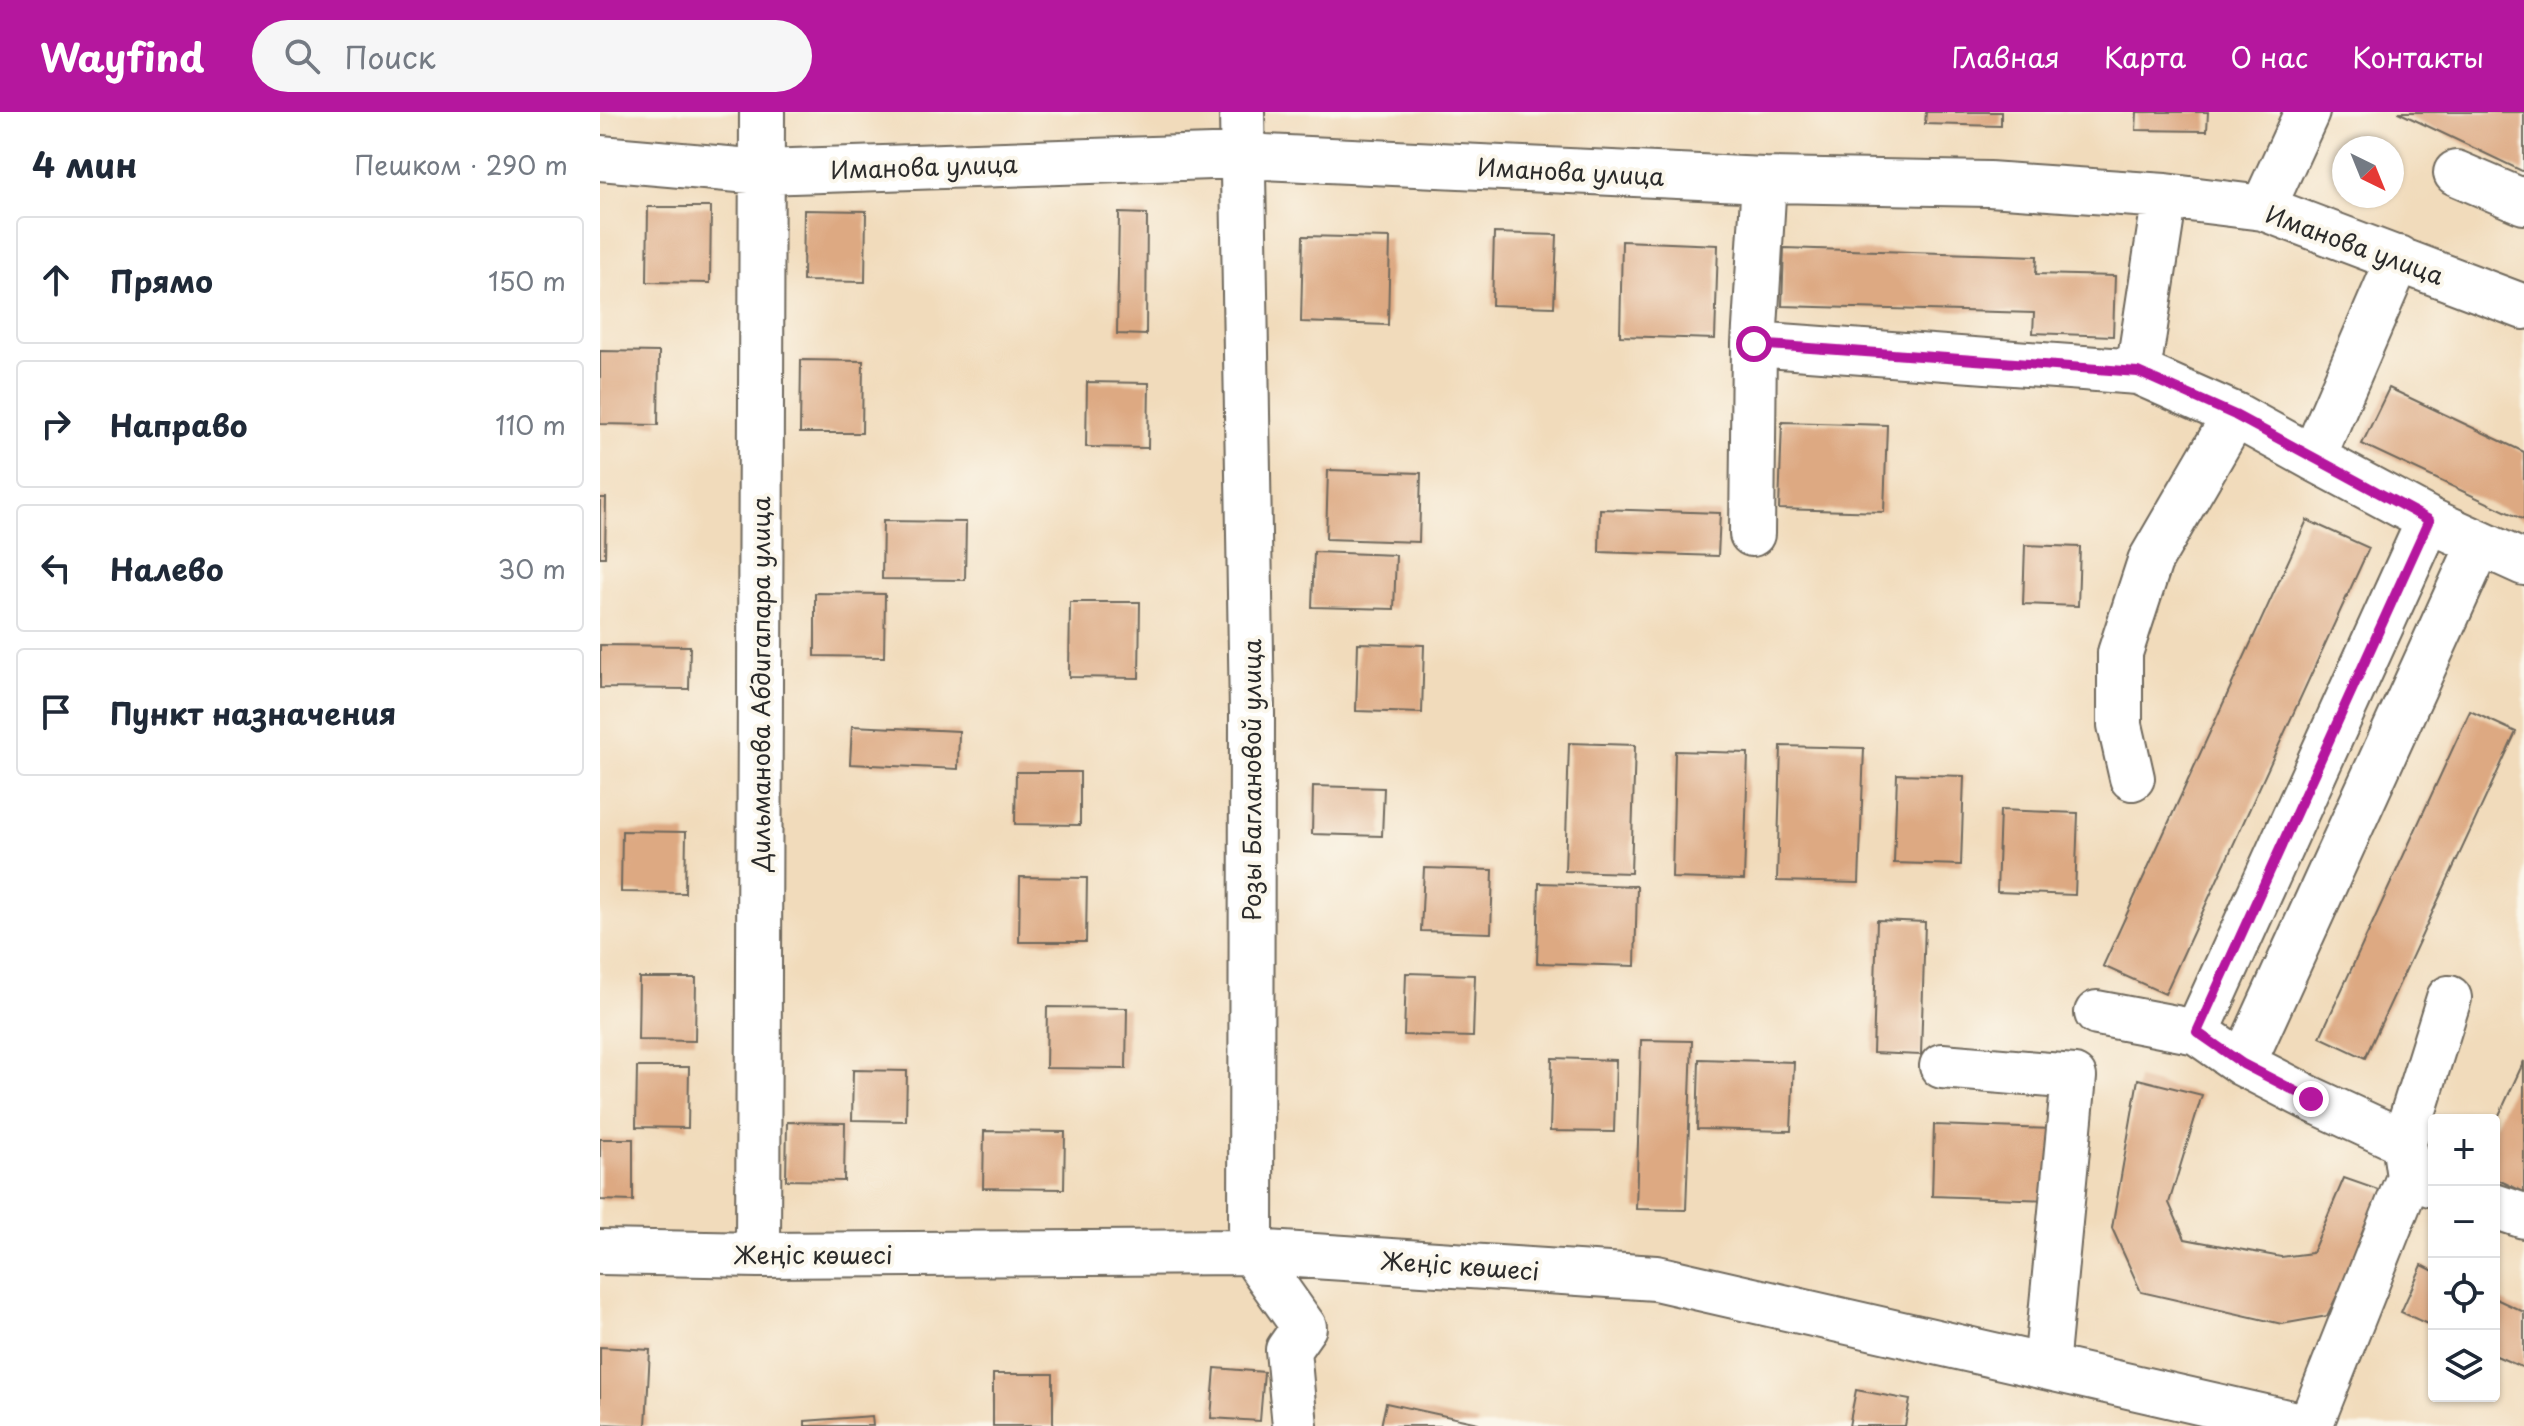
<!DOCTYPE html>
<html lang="ru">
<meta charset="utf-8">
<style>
body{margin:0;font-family:"Playpen Sans",sans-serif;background:#f6f6f7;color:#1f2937}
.controls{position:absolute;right:24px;bottom:24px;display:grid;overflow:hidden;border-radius:8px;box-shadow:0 2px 6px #0004}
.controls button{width:72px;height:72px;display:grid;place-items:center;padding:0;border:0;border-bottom:2px solid #e0e1e3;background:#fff;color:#1f2937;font:40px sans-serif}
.compass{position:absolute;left:1732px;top:24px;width:72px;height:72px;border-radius:50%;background:#fff;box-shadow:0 2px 6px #0004;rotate:137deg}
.stop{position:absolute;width:24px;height:24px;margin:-18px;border:6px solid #b5179e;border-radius:50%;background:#fff}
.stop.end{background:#b5179e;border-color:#fff;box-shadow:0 2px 8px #0008}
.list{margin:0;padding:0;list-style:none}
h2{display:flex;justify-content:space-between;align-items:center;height:104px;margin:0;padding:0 32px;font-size:34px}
h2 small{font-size:26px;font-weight:400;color:#747a83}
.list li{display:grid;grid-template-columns:52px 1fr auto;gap:24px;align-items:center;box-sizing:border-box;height:128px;margin:0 16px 16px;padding:0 16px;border:2px solid #e0e1e3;border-radius:8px}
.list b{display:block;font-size:30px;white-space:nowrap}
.list em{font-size:26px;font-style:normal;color:#747a83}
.icon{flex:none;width:44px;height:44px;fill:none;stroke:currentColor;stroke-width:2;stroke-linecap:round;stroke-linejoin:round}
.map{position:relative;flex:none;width:1924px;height:1314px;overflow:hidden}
header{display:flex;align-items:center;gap:48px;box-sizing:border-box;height:112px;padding:0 40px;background:#b5179e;color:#fff}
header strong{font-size:38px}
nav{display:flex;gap:44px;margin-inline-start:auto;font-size:28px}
.search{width:560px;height:72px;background:#f6f6f7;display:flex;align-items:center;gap:20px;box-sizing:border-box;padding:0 28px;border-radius:44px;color:#747a83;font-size:30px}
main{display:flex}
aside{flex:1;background:#fff}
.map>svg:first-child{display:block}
.building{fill:#dda982}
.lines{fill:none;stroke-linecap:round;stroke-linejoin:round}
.minor-casing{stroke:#70695d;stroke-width:48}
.minor{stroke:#fff;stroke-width:44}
.route{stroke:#b5179e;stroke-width:10}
.labels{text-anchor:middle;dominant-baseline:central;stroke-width:8;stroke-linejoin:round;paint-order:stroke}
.street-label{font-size:24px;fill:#2b2b2b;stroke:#fbf7ec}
</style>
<header>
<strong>Wayfind</strong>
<div class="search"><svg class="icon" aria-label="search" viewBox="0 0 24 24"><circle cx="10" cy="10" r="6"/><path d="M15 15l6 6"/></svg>Поиск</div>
<nav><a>Главная</a><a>Карта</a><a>О нас</a><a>Контакты</a></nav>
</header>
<main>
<aside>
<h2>4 мин<small>Пешком · 290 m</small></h2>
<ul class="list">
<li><svg class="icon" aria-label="ahead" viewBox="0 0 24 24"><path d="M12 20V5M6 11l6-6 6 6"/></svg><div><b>Прямо</b></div><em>150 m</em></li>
<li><svg class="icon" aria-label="right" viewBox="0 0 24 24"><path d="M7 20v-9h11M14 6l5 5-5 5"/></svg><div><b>Направо</b></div><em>110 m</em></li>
<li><svg class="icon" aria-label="left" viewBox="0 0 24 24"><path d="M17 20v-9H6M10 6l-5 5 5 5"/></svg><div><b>Налево</b></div><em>30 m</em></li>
<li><svg class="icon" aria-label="arrive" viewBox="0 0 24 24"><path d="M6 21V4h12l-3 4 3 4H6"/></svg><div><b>Пункт назначения</b></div></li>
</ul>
</aside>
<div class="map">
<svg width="1924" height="1314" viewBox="0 0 1924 1314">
<rect width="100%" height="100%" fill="#fbf7ec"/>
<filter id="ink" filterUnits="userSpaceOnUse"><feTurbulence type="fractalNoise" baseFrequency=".0125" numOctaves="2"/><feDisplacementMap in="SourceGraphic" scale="16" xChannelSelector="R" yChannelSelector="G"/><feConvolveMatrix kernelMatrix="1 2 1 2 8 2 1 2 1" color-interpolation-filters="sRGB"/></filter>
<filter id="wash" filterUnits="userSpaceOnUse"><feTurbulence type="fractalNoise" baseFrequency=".006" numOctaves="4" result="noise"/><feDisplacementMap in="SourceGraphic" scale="32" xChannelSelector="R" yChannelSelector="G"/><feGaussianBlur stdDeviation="1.8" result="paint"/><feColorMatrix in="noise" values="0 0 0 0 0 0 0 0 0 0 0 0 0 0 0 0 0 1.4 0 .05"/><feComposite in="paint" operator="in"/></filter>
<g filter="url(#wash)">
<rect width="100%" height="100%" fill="#f1dbbb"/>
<g id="blocks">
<path class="building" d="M1326,0H1401V14L1325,12Z
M1537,0H1608L1607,19L1536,18Z
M1798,0H1924V60Z
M48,95H111L110,171L47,170Z
M204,98L266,99L265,170L203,169Z
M519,101L547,102L546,223L517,222Z
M894,121L957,123L954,195L892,193Z
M703,124L790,126L788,213L701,210Z
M1022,129L1118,133L1115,227L1020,224Z
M1184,136L1437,144L1436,162L1515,164L1513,224L1433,221L1434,201L1182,194Z
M0,239L59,240L58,313L0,312Z
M201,248L263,249L262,321H200Z
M487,270L549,271L548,336L486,335Z
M1789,276L1924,340V408L1762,332Z
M1182,310L1287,313L1284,400L1179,397Z
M728,358L821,361L819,430L726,427Z
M0,386H6L5,445H0Z
M1000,397L1120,401L1118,444L999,440Z
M1707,408L1769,436L1565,882L1503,854Z
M283,409L366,410L365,468L282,467Z
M1425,433L1480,435L1478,494L1423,492Z
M714,440L796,443L794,497L712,495Z
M215,481L285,482L284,545L215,544Z
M470,490H540L539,566L469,565Z
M758,531L824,533L822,601L756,599Z
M0,533L90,534L89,577L0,576Z
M1870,599L1916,620L1765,946L1720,925Z
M252,614L359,619L358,657L250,652Z
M969,631L1035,633L1031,761L965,759Z
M1181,634L1264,636L1259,771L1177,769Z
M1075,639L1148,641L1144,768L1072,766Z
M416,660H480V713L415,712Z
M1297,662L1364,664L1361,753L1294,751Z
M713,674L784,676L782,724L712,722Z
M1400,698L1478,701L1475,783L1397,780Z
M22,719L86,720L85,781L21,780Z
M824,756L893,758L891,821L821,819Z
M420,765L487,766L486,830H419Z
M939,771L1037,774L1035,854L937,851Z
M1277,808L1325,810L1321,943L1273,941Z
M806,861L875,863L873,925L804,923Z
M39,866H96L95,929L38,928Z
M447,895L527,896L526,957L446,956Z
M1041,928L1092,929L1086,1098L1036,1097Z
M952,946L1016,948L1014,1020L950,1019Z
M1099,947L1194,950L1191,1019L1097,1017Z
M1924,949V1080L1894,1066V1014Z
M37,955H89L88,1016L36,1015Z
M253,958L307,959L306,1009L252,1008Z
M1538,967L1602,983L1569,1091L1585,1127L1681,1145L1712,1141L1744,1066L1787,1081L1727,1204L1682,1212L1541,1180L1512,1116Z
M187,1010L245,1011L244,1069L186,1068Z
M1334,1013L1454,1017L1452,1088L1332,1084Z
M384,1019L465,1020L464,1077L383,1076Z
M0,1027H33V1089L0,1088Z
M1822,1153L1834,1159V1215L1801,1200Z
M1894,1186L1924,1200V1256L1894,1243Z
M0,1235L50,1238L46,1314L0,1312Z
M615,1256L664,1260L660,1309L611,1306Z
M393,1262H453V1314H393Z
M1256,1278L1310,1288L1305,1314H1249Z
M786,1291L878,1311L877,1314H781Z
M272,1304L273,1314H205V1309Z"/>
</g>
</g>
<g filter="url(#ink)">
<use href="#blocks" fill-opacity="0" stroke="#70695d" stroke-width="2"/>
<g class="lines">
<defs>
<path id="minor" d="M642,0L652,602L651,1140L704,1215L688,1238L695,1314
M0,46L162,60L642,44L1164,68L1389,72L1565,84L1663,96L1924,195
M1856,61L1924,90
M1663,96L1707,0
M1799,146L1713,346L1829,408L1924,451
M1154,232L1164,68
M1635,303L1713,346
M1152,422L1154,232L1538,260L1565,84
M1532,666L1520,613V541L1550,449L1635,303L1538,260
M1497,901L1597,920
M1643,952L1880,431
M1342,954L1474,965L1446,1255
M1804,1030L1849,886
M1809,1065L1804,1030L1711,987L1643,952L1597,920L1829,408
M1894,1094L1924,1104
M0,1140L158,1143L651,1140L1056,1166L1704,1314
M158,1143L162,0
M1710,1314L1809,1065L1834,1073"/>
</defs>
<use href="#minor" class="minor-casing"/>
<use href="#minor" class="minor"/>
</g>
</g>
<g class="lines" filter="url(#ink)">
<path class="route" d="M1154,232L1538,260L1635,303L1829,408L1597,920L1643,952L1711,987"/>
</g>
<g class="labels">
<g class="street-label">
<text transform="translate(324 54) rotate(-2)">Иманова улица</text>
<text transform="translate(971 59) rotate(3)">Иманова улица</text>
<text transform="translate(1755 132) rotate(20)">Иманова улица</text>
<text transform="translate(160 572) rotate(-90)">Дильманова Абдигапара улица</text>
<text transform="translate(651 668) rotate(-90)">Розы Баглановой улица</text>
<text x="213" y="1142">Жеңіс көшесі</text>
<text transform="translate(860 1153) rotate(4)">Жеңіс көшесі</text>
</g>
</g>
</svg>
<div class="controls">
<button>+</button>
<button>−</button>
<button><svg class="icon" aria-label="locate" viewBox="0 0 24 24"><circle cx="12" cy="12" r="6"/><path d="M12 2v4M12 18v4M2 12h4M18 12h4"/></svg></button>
<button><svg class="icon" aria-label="layers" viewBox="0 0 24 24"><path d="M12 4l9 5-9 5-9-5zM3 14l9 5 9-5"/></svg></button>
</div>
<svg class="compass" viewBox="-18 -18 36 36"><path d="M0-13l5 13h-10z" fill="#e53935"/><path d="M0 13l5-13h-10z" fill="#747a83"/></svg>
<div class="stop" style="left:1154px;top:232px"></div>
<div class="stop end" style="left:1711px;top:987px"></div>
</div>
</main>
